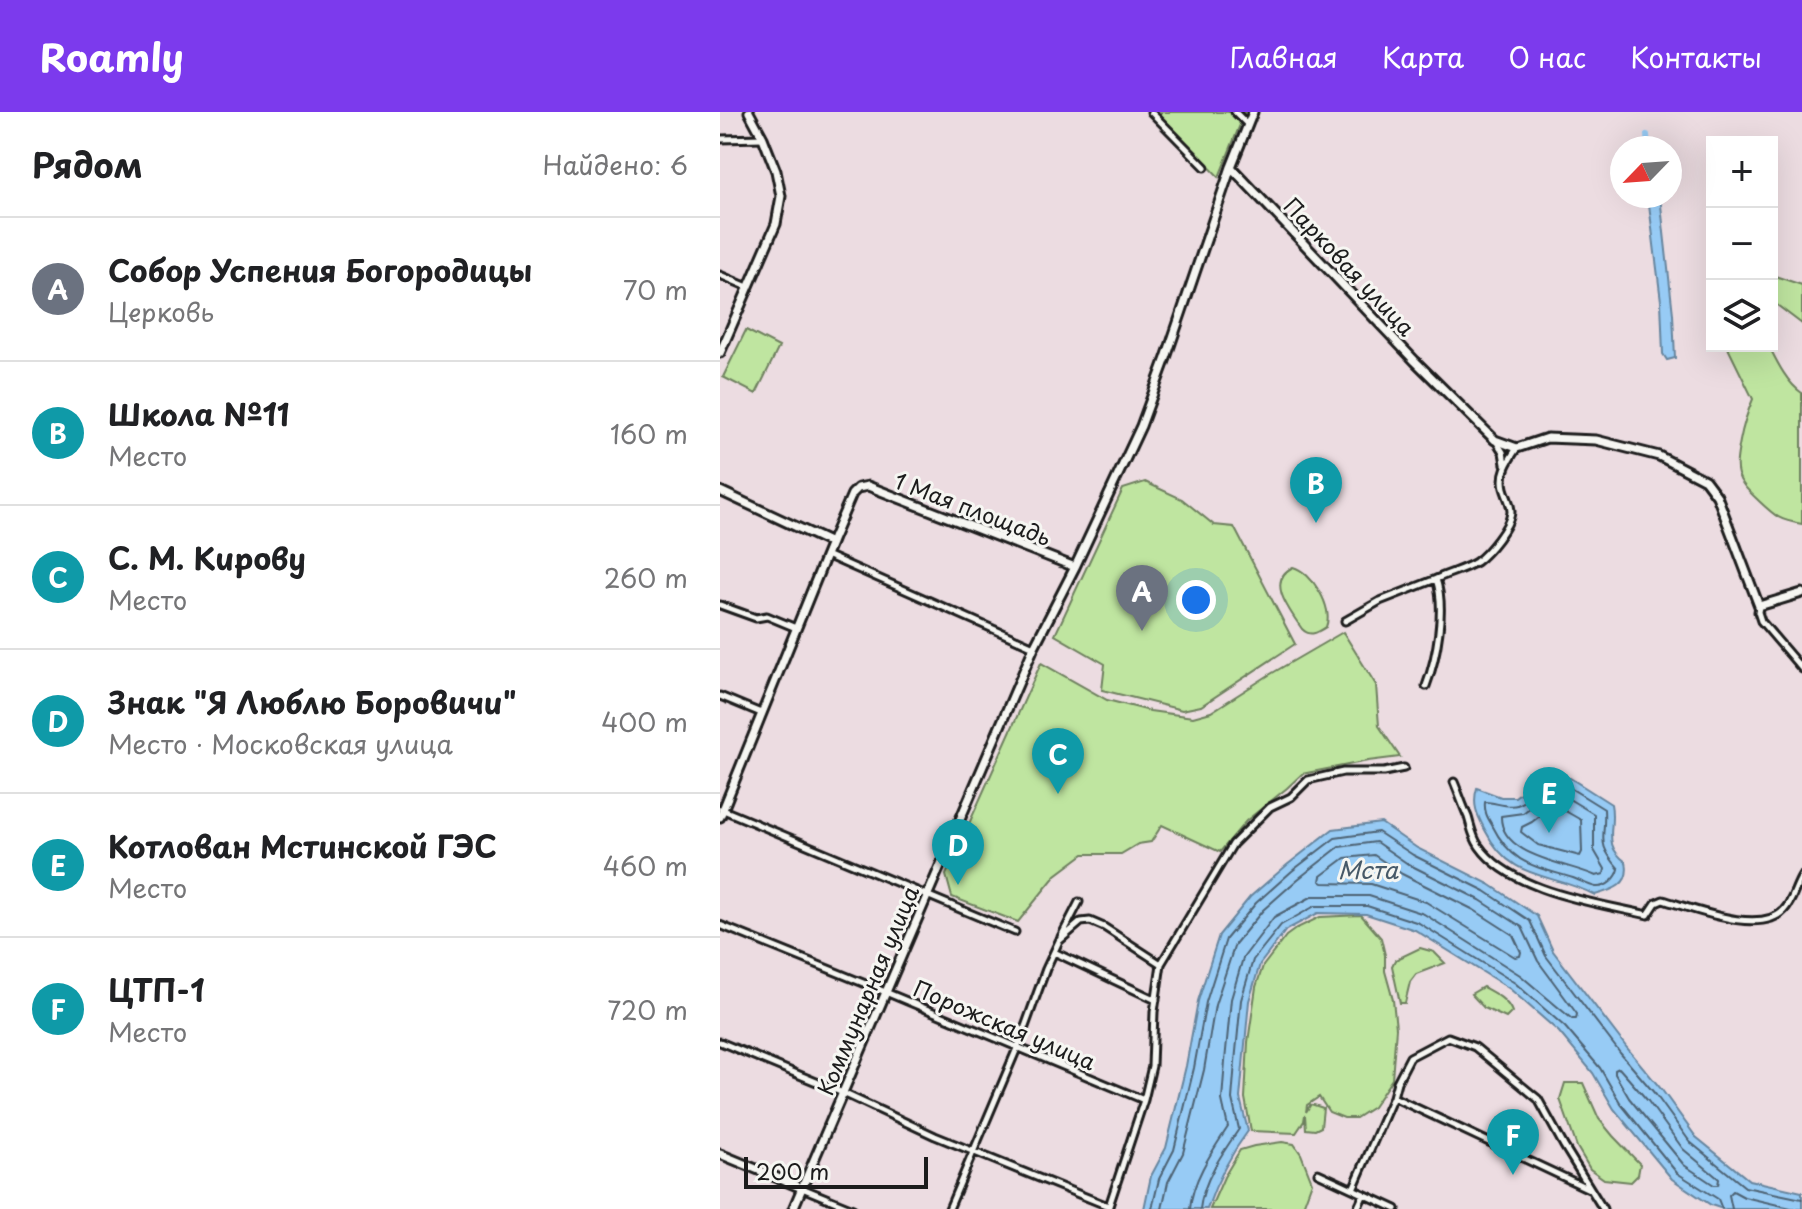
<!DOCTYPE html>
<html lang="ru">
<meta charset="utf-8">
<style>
body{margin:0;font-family:"Playpen Sans",sans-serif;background:#f2f2f2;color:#202124}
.controls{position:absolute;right:24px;top:24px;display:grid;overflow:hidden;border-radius:0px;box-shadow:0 8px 32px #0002}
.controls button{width:72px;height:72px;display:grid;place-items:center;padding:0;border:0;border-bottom:2px solid #e0e0e0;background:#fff;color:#202124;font:40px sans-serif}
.compass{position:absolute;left:890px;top:24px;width:72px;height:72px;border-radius:50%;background:#fff;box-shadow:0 8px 32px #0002;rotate:245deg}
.scale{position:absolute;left:24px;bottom:20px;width:184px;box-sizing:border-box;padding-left:8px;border:4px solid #1c1c1c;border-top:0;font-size:22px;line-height:28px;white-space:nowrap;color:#1c1c1c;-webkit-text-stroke:6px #f6f6f2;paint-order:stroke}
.you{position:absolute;left:476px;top:488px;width:28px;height:28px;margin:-20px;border:6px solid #fff;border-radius:50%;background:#1a73e8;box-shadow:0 0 0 12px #1a73e833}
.badge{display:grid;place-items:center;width:52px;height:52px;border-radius:50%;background:#7c3aed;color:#fff;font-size:26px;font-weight:700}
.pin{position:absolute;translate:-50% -66px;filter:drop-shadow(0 2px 4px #0008)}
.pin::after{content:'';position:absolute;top:42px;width:28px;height:24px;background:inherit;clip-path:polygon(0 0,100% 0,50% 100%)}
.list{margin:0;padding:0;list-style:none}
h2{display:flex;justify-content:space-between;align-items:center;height:104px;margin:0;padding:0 32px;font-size:34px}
h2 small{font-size:26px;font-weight:400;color:#757577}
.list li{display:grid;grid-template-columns:52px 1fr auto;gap:24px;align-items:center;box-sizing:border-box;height:144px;padding:0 32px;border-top:2px solid #e0e0e0}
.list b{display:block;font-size:30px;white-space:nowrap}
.list p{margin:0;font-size:26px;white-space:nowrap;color:#757577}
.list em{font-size:26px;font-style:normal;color:#757577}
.icon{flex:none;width:44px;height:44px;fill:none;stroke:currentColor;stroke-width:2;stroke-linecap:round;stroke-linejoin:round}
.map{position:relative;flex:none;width:1082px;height:1097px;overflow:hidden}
header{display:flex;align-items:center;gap:48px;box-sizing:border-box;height:112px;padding:0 40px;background:#7c3aed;color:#fff}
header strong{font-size:38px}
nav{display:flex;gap:44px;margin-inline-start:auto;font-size:28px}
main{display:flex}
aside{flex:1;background:#fff}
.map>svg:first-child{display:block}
.green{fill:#bfe5a0;stroke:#6e805e;stroke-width:2}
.water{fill:#97cbf5;stroke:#66859e;stroke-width:2}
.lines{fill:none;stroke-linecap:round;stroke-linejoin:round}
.shore{stroke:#4d6273;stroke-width:2}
.canal{stroke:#97cbf5;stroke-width:6}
.street-casing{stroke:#1c1c1c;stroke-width:11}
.secondary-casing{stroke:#1c1c1c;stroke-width:13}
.street{stroke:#f6f6f2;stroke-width:5}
.secondary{stroke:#f6f6f2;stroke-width:7}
.labels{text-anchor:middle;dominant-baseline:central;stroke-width:6;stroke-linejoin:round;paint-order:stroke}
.street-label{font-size:22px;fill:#1c1c1c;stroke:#f6f6f2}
.water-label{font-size:24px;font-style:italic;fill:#475968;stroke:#f6f6f2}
</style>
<header>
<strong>Roamly</strong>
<nav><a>Главная</a><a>Карта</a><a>О нас</a><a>Контакты</a></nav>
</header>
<main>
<aside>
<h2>Рядом<small>Найдено: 6</small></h2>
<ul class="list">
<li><span class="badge" style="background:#6b7280">A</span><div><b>Собор Успения Богородицы</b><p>Церковь</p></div><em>70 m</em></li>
<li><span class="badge" style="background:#0f9aa8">B</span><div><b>Школа №11</b><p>Место</p></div><em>160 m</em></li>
<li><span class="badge" style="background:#0f9aa8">C</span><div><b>С. М. Кирову</b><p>Место</p></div><em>260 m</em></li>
<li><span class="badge" style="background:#0f9aa8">D</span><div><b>Знак &quot;Я Люблю Боровичи&quot;</b><p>Место · Московская улица</p></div><em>400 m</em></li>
<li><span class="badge" style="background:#0f9aa8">E</span><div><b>Котлован Мстинской ГЭС</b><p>Место</p></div><em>460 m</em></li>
<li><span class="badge" style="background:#0f9aa8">F</span><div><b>ЦТП-1</b><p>Место</p></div><em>720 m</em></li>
</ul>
</aside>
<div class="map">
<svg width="1082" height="1097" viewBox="0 0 1082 1097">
<rect width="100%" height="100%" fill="#ecdce1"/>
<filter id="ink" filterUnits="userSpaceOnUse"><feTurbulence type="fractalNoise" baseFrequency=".0125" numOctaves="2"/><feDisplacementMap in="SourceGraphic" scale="16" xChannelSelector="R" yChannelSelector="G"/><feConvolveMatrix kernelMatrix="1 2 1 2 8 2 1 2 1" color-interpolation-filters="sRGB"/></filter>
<g filter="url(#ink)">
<path class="green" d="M436,0H525L499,65Z
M1052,163L1082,173V212L1057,193L1052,187Z
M26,218L59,235L36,282L3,265Z
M1007,234H1049C1057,250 1067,271 1082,281V412C1059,408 1056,405 1039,389C1014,366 1014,361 1020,329C1023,313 1027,301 1033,287Z
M425,370L462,387L494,413L514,415L575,532L481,594L462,598L382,578L385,552L335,523L403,377Z
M573,455C592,460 614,496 606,515C597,521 590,525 582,517C570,499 545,469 573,455Z
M623,520L656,573L659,614L680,645L648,649L582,662L567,676L526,709L500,740L442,713L431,730L418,732L401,742H364L336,763L298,810L232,785L226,763L321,551L387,588L430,599L473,605L491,600L549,563Z
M641,803L661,826L665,843V859L673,888L676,916L672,967L653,995L636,1006H624L609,1000L599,985L587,993L586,1000L591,992L603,996L601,1015L595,1018L586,1017L585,1003L584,1009L576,1021L531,1019L525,986L528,930L536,875L543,854L566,824L577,816L600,805Z
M700,836L714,840L725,851L696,862L690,870L685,891H680L672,854L675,848Z
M763,875C774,881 787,887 792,900L786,906L764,896L751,882Z
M845,971H863L879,1007L893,1024L920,1052L918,1063L911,1070L884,1067L870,1057L857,1035L840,987Z
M562,1030L574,1032L581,1042L592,1070L582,1097H490L504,1065L520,1038L534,1034Z"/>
<path class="water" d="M928,84H940L953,202L955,246L947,248L943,242L941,189Z
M830,664L850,666L891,692C896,716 881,732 906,750C911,773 893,778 875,783C829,759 792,771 765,718C757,703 752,692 757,676L781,685H795L818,667Z
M661,711L697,736L769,772L817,804L833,839L907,936L942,978L976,1025L1029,1068L1082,1080V1097H1003L991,1093L952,1067L894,997L873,961L839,920L790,877L695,818L646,802L598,801L566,818L540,852L529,889L520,986L528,1019C510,1043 497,1068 487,1097H424L431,1064L446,1036L466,954L478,889L499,823L530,785L567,753L613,717Z"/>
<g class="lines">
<path class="shore" d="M831,672L847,674L884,697C886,729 875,729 899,757C897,766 887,776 876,775C869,774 859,768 853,766C814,754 792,753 772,713C767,705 764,699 765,690C775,690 787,696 797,693C810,689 815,676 831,672Z
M832,682L844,684L874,702V738L885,757L884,762L876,764C849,751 780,745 781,704L803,701L825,684Z
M831,695L840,696L861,708L862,740L860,744L818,733L801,720L802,715L812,710Z
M654,743L682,762L754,798L793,823L801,840L800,844L795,845L706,790L651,772L603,771L600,769L601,764L625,746Z
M899,956L928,989L963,1037L999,1067L998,1073H994L964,1053L909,986L895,962V958Z
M432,1097L439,1067L454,1038L474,956L486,890L506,827L536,791L572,759L615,726L658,720L693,743L765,779L810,809L826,844L900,941L936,983L970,1030L1025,1075L1082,1087
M442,1097L448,1070L463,1041L484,958L495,893L515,832L543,798L578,767L619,735L656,730L688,752L760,788L802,815L818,849L857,902L856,907H852L800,863L704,802L649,784H593L554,805L523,846L511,887L505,949L502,988L508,1015C493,1038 472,1068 470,1097
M480,1097C483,1068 503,1040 519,1017L512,987L515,950L521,888L533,848L561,813L595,794H647L699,811L795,871L845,915L880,956L901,992L957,1061L998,1087L1002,1097
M1012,1097L1009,1083L1013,1079L1024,1085L1075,1097"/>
<path class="canal" d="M927,23L928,36"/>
<defs>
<path id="street" d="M431,0L485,55
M515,0L528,13
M0,27L43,26
M0,163L28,175
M776,329L783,340L785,352
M106,443L314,535
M0,493L36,506L47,504L76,516
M1039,494L1038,500L1041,509L1082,557
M625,509L660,489L716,467
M706,574C717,545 726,496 716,467C728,461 745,457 756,450C768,441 790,415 791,400C791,391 786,384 784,376C780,360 789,348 797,336
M0,584L41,601
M734,670C739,682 743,694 748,705C751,715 753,726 759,734C791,780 877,791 928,803L936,791L943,788C972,796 1040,824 1064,798C1073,789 1075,775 1082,764
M1,697L295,820
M0,813L163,879L424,988
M341,825L359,790
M334,840L436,888
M0,930L123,981L215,1024L388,1094
M673,985L869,1077
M598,1061L676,1097
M82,1076L133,1097
M633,1077L673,985L677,970L690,945L728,925L755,935L818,987L844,1034L883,1097
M229,1097L298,934L326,857L339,829L361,810L370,809L384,815L441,852
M388,1097L424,988L432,954L434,900L441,852L513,732L550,695L571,685L588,668L623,660H664L684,656
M637,1097L644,1082"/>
<path id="secondary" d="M511,55L695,249L775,328L797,336L827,326L876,328L939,344L985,368L997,384L1039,494L1082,481
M0,241L56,112L61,84L56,59L43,26L29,0
M0,379L111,431
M0,705L113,426L132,382L138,376L148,374L355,455
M0,1042L82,1076
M73,1097L314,535L355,455L421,314L446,246L511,55L533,0"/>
</defs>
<use href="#street" class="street-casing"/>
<use href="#secondary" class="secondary-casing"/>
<use href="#street" class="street"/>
<use href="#secondary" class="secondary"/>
</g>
</g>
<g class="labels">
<g class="street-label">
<text transform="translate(630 154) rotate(47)">Парковая улица</text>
<text transform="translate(253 396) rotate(21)">1 Мая площадь</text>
<text transform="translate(147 878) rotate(-67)">Коммунарная улица</text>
<text transform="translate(285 912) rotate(23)">Порожская улица</text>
</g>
<g class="water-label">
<text x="648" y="757">Мста</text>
</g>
</g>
</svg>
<div class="controls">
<button>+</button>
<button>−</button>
<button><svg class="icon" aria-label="layers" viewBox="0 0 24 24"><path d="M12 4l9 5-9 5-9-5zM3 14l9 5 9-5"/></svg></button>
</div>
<svg class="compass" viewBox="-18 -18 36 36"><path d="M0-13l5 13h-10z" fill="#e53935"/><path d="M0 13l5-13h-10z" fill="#757577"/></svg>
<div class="scale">200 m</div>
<div class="you"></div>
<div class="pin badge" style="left:422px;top:519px;background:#6b7280">A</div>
<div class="pin badge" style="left:596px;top:411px;background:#0f9aa8">B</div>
<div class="pin badge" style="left:338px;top:682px;background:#0f9aa8">C</div>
<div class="pin badge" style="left:238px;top:773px;background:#0f9aa8">D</div>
<div class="pin badge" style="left:829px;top:721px;background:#0f9aa8">E</div>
<div class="pin badge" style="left:793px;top:1063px;background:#0f9aa8">F</div>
</div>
</main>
